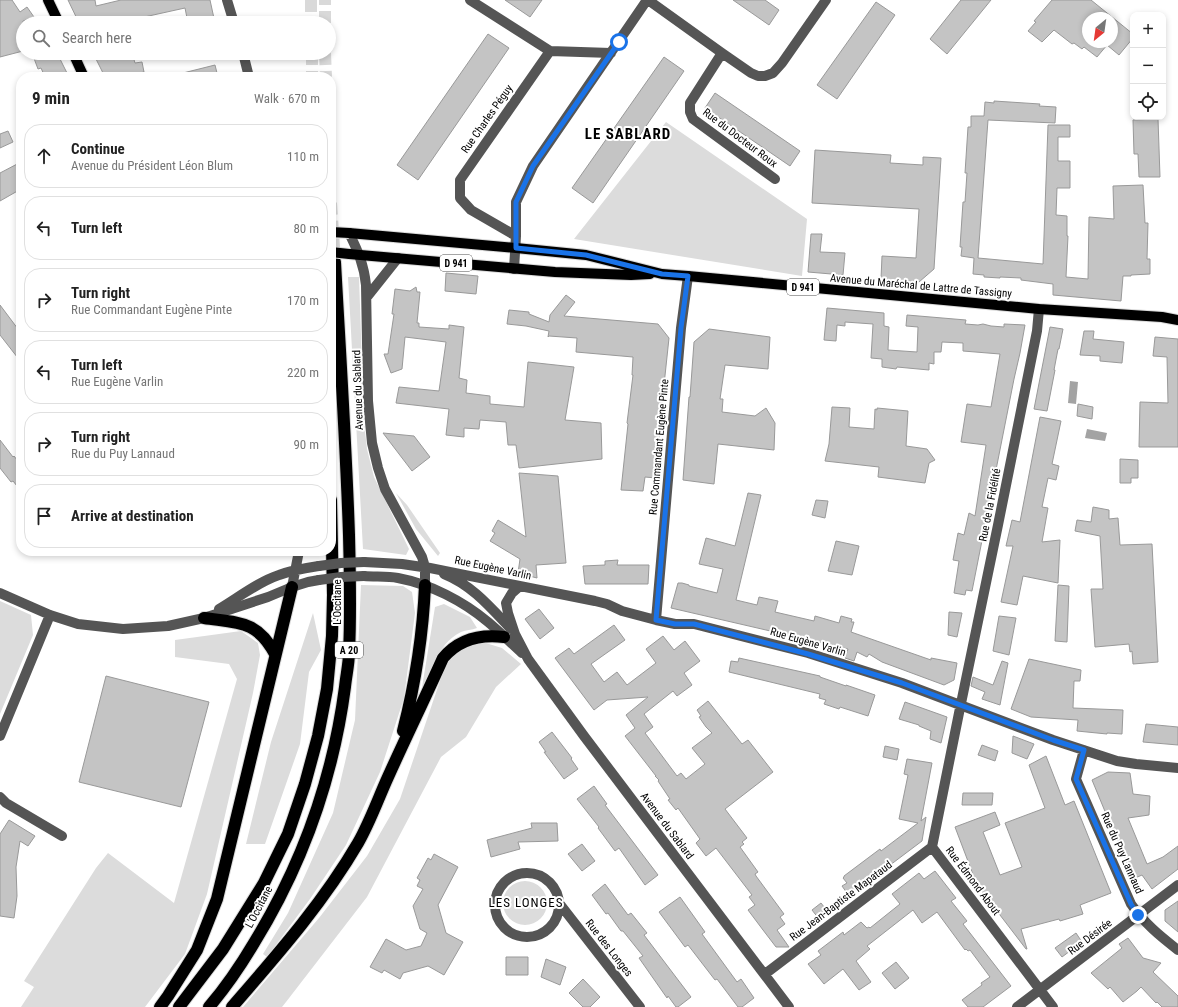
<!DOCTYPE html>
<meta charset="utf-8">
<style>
body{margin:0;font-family:"Roboto Condensed",sans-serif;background:#f2f2f2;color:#222}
.controls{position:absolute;right:12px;top:12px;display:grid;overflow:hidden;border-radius:8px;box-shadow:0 2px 6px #0003}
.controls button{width:36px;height:36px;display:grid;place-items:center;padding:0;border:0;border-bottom:1px solid #e0e0e0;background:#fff;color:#222;font:20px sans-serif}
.compass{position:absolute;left:1082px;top:12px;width:36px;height:36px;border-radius:50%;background:#fff;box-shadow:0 2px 6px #0003;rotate:209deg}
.stop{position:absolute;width:12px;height:12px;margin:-9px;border:3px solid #1a73e8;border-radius:50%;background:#fff}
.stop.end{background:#1a73e8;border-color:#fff;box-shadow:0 1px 4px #0008}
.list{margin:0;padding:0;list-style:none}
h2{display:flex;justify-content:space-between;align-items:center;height:52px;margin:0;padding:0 16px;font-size:17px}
h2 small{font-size:13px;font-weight:400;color:#767676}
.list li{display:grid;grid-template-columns:26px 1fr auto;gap:12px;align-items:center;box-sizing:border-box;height:64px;margin:0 8px 8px;padding:0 8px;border:1px solid #e0e0e0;border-radius:16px}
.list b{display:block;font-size:15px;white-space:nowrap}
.list p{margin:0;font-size:13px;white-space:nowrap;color:#767676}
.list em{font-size:13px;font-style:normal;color:#767676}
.icon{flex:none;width:22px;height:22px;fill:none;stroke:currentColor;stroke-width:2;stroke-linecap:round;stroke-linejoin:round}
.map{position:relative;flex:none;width:1178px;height:1007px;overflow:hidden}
.search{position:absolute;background:#fff;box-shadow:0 2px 6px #0003;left:16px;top:16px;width:320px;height:44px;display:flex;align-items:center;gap:10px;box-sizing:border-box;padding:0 14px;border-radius:22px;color:#767676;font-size:15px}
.panel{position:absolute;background:#fff;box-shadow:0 2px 6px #0003;left:16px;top:72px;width:320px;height:484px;border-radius:16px}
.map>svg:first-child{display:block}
.green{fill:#dcdcdc}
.water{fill:#a3a3a3}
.building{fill:#c4c4c4;stroke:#999;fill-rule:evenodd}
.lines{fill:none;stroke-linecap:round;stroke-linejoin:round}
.highway-tunnel{stroke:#d9d9d9;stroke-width:12;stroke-dasharray:12 6;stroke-linecap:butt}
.major-casing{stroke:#dbdbdb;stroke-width:12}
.highway-casing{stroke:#dbdbdb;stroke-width:14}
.minor{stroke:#555;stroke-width:10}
.major{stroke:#000;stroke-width:10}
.highway{stroke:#000;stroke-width:12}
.major-bridge-casing{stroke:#dbdbdb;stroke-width:12;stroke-linecap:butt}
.minor-bridge{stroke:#555;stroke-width:10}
.major-bridge{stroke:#000;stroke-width:10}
.route{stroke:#1a73e8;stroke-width:5}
.labels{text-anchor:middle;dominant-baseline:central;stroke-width:4;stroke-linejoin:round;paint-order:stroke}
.shield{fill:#fff;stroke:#4c4c4c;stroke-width:1}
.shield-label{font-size:10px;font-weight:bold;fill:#000}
.street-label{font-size:11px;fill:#000;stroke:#fff}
.quarter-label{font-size:13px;letter-spacing:1px;fill:#000;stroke:#fff}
.district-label{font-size:15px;font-weight:bold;letter-spacing:1px;fill:#000;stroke:#fff}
</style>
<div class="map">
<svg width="1178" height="1007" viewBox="0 0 1178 1007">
<rect width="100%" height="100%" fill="#fff"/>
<path class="green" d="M666,122L807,219L802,276L574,239Z
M348,277H359L364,422L367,449L374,477L409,549L406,555L363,549Z
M396,493L407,505L440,553L438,556L416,529Z
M361,585L403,586L412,592L415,613L404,698L380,772L346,845L310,899L267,957L263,954L288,913L333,813L355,720Z
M0,601L31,615L33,635L0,714Z
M444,604L470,617L477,628C472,630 466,630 461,632C436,644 429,677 420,700L435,607Z
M313,613L321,650L309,672L300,744L265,844H246L271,742Z
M241,631L258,643L260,655L253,693L207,894L185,954L145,1007H21L34,987L24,981L96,868L108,853L174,903L237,679L229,664L175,657V640Z
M479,641L502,648L521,664L496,687L466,737L441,757L367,897L286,1002L282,1007H243L319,918L367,856L400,799L446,663L462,644Z
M503 903a22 22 0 1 1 44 0a22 22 0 1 1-44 0Z"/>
<path class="water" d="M1070,381L1078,382L1076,404L1068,403Z
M1087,429L1107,433L1105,441L1085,438Z"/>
<path class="building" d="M0,0H12L20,12L27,7L34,17L23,21V51L0,57Z
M68,0H95L96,6L121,0H210L215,23H188L185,8L117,23H79Z
M505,0H542L530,17Z
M733,0H765L779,10L769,25Z
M961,0H991L947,54L930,39Z
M1052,0H1091L1133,34V38L1119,55L1107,45L1097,57L1084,47L1082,49L1074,43L1072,44L1054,30L1042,42L1028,31L1036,22L1034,21ZM1088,18H1112V42H1088Z
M876,2L895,15L837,99L817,85Z
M488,34L509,48L418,180L397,165Z
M32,53H57L69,77H45L41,68L38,69Z
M93,53H132L135,63L142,62L144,72L122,77H105Z
M664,57L684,71L593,203L572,188Z
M215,65L218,77H184L183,73Z
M715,93L800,151L790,166L705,108Z
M994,101L1040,104L1039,106L1056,107L1055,123L988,120L978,258L1043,264L1048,125H1070V137H1058V161H1070V188H1057L1056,215L1067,216V236H1068L1066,277L1088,279L1089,217L1114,219L1113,186L1143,185L1145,223H1148L1147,259H1150V274L1131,275V276H1123L1121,301L1053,295V284L1021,280V278L1000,277V278L984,277V275L973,274L974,258L961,256L962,247H960L963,202H965L967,173H965L968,127H971V116H984L985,102L994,103Z
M1158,119L1160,177H1139L1138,154H1134L1133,120Z
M8,131L13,142L0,148V134Z
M815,150L891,155L890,163L923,165V157L941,158L934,269L919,282L881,279L882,256L916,258L919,209L812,203Z
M21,162V189L0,201V173Z
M811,234H822L820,252L845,253L843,275L808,272Z
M446,273L478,276L476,294L445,291Z
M416,287L417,292H420L417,323H419V327L449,329V325L464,327L459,378L467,380L466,393L490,396V404L524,407L528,362L574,367L565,420L601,423L602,459L519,468L516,445H508L506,422L480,420L479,429L464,428V437L446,435L449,409L396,403L399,387L439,391L446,342L405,337L402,369L391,373L384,354H388L394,314H392L395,289L410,291Z
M566,295L575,302L564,316L658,324L669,338L664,385L656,478L645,477L643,491L621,490L628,424L627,423L633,375H632L633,357L576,352L577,338L549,336L548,337L549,331L526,326L507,324L509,310L529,312V314L549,322L550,315Z
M0,305L21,333V362L0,335Z
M827,308L884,313V326L889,327L888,350L917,352L918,327L906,326L907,315L966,320L965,324L978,325L983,324L991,326L1004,327V324L1025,325L1020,353L1014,379L972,591L966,590L965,595L954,593L959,561L953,560L958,533L964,535L969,513L975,516L986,445L961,442L967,404L991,407L1000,354L963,351V343L942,342L941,352H934V364L929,363V370L897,367L896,369L882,367V359L871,358L873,324L845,322V326L837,325L836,341L824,340Z
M1050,327L1063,329L1059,349H1058L1054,370H1055L1047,411L1034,409Z
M709,329L770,337L768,369L725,365L720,399H723L722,412L755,416L766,408L775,423L774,450L718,444L714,484L683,480L689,397H690L694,342Z
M1084,331H1094L1093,339L1124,342L1122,363L1100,361V356L1080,355Z
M1155,337L1178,339V447H1139L1140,402L1168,403L1167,357L1153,356Z
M1078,404L1093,407L1092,419L1077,416Z
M832,407L850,408L849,427L874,429L875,409L877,410V408L908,411L906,446L927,449L935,460L929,463L925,483L878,477L879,467L825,461L829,444Z
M1040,417L1061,421L1052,464L1059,466L1056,480L1048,478L1042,507L1048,508L1042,542L1060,540L1058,583L1023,576L1017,605L1001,602L1013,546H1006L1012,520L1020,522Z
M383,433L414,436L430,457L412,471Z
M0,440L13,457L14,456L21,465V491L13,481L11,482L0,468Z
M1120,459L1138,460V478H1131V483H1120Z
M519,473L558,476L566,563L536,565L537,578L518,573L520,559L490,541L495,533L492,531L498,520L526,537Z
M748,493L761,495L736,600L757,605L759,597L778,601L775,612L814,621L815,616L839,623L841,616L852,619L851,622H854L851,632L931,660V658L957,663L954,680L944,685L882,662L869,654L867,657L857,652L854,661L845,658L848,649L671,608L678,583H682L689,585V586L717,593L723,569L699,564L706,538L735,546Z
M816,500L828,501L825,518L812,515Z
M1093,507L1109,510V519L1118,518L1120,545L1152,544L1158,662L1133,664L1132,651L1130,652L1129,644L1095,647L1091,589H1103L1100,536L1075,531L1077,520L1091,522Z
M836,541L859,546L852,575L828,571Z
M618,560L617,565H649L648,584H585L583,566L605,565V561Z
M1058,585L1069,586L1067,642L1055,641Z
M539,609L554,628L540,639L525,619Z
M949,612L962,613L957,637L948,635Z
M999,616L1016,618L1009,655L993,651Z
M614,625L625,640L591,664L604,682L617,672L627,685L656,663L646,649L663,636L674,650L685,641L700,661L684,673L692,685L677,696L673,691L644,714L653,727L645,733L677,776L681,773L686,779L705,764L692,748L712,733L706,727L699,717L701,716L697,710L708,701L742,744L748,740L773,772L725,809L747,838L742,842L744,844L740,847L758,872L755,874L756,876L784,914L780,917L785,924L777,930L789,947H776L763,930L748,910L755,905L749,897L752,895L716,848L706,856L696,843L700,839L678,808L676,810L668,800L670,799L658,781L659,780L655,776H656L625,736L635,728L626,715L648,697L607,700L594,710L555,658L569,648L574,654Z
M739,658L820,676V677L846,686V685L875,695L868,716L840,707L839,709L824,704L826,700L819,698L820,694L729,672L731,661L738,662Z
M1029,659L1081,670L1080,681H1074L1073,708L1123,710L1122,734L1107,733V734L1077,731L1078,720L1031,717L1011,709Z
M1002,661L1008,663L1000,705L982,699L985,692L971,686L973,677L993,685Z
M106,676L209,702L181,807L79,782Z
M905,702L947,717L941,743L930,739L931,731L919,726V725L899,719Z
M1146,724L1178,727V745L1143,742Z
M552,732L572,758L571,759L578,769L564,779L544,752H546L539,742Z
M1013,736L1034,744L1027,759L1012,753Z
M982,745L998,751L995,761L978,755Z
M885,746L899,749L897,760L883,757Z
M1046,756L1065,805L1074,801L1111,893L1080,905L1083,914L1060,921L1059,919L1021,929L1027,949H1026L977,885L955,827L995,812L1000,825L983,832L1000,875L1022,867L1005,823L1045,808L1029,765Z
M907,759L932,763L921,821L926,817L922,841L849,896L842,886L847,883L843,878L844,877V876L880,849L881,851L918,823L899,819L908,775L904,774Z
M1108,772L1130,773L1133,794L1150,796L1149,815L1128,818L1147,864L1163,857L1178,846V869L1152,889L1142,875L1133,879L1092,780Z
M594,786L607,804L605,805L658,875L645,885L619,848L615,851L598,828L599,827L577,799Z
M963,793H993L992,805H962Z
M9,820L35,836L28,846L20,841L16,867L17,896L14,918L0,916V834Z
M531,823H557L558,841L518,842L520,849L491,857L487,840L532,828Z
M582,844L595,861L582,871L568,854Z
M434,854L458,867L438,905L446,933L463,942L444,975L428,966L403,973L400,979L384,970L382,973L370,967L386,939L406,950L421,946L427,933L420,929L413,906L423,889L417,886L420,880L417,878L428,858L431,860Z
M935,871L956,898L951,901L967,921L963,924L1011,986L983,1007H968L962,1000L982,985L981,983L990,977L970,950L968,951L966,949L965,950L937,912L922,923L913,910L867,946L870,949L856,961L871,982L859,990L843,969L824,984L808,964L821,955L818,951L843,932L844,935L861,922L867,928L869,927L870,928L900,904L892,894L919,873L924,879Z
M605,884L628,915L631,913L647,933L644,935L691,997L678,1007H676L668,996L667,998L639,958L643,956L623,931H621L608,913L606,914L592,895Z
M680,897L705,932L702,934L737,982L741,979L754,998L742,1007H738L717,979L715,980L688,945L685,947L659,912Z
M1178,901V932L1165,921V910Z
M821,903L828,912L819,919L812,910Z
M1076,933L1082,942L1062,957L1055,948Z
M1128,938L1143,958L1161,963L1153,972L1178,996V1007H1162L1157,1002L1156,1003L1141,987L1137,991L1123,1002L1110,987L1108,989L1091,973L1122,948L1119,944Z
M506,957H528V975H506Z
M546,959L566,967L560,985L541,977Z
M896,962L909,978L895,989L882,973Z
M583,979L600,997L590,1007H583L569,993Z"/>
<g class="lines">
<path class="highway-tunnel" d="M311,0V23
M325,23V0
M312,53V77
M325,53L326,77
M331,203L335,262"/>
<defs>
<path id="major" d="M48,0L59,23
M73,53L84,77
M349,233L516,248L586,255L662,274L688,276L1039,309L1162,317L1178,320
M349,254L555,272L631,275L650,274"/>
<path id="highway" d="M204,618C238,623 257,620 275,654
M403,731C415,684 423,634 425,585
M160,1007L168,996L197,950L217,899L292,587
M179,1007L223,949L264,883L288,834L305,784L318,736L327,689L332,636L333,595L331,500
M209,1007C226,987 241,965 254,943C302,865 333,778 345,687C346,676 349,664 349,652C351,613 350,574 349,535C346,444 340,353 335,262
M232,1007C277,955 323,903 358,843C370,822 378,799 388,777C406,737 425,698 443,658C459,639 480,634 504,637"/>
</defs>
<use href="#major" class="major-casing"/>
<use href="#highway" class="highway-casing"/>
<path class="minor" d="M227,0L234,23
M470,0L550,51
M648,0L722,53L751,73L758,76H765L773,73L782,63L826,0
M243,53L249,77
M722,53L690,103V112L693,119L775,179
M349,233C358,251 364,265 366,285L368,401L372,443L378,468L385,489L422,557L425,567V585
M516,236L471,210L460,198V180L550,51L611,53
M514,269L516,236V202L533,166L647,0
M367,297L398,258
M1039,309L1037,331L998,525L959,713L932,847L1053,1007
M364,562L402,564L429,568
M425,567L595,601L607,604L622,611L656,620L675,624H694L808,653L902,683L1053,740L1117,761L1136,764L1178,768
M444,574C472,585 491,608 511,629
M364,576C375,577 387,576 398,578C430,584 463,601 488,622C500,632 511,643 522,653
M520,586L512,593L506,603L508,613L515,634L528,659L584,736L789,1007
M292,587L299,551
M0,593L50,615L78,624L123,629L168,626L204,618L268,597L292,587L308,582L319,580
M219,609C239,597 258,582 279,575C292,570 306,568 319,566
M656,620L681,328L688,276
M0,736L50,615
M1084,750L1076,779L1131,904C1144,923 1160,936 1178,950
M0,797L6,803L62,836
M495 905a32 32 0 1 1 64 0a32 32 0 1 1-64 0Z
M559,903L640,1007
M765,974L932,847
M1017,1007L1178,885"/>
<use href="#major" class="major"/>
<use href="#highway" class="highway"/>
<defs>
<path id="major-bridge" d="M331,232L349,233
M331,252L349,254"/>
</defs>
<use href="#major-bridge" class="major-bridge-casing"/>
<path class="minor-bridge" d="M319,566L341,563L364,562
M319,580L341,577L364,576"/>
<use href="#major-bridge" class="major-bridge"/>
</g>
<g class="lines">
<path class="route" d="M619,42L533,166L516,202V248L586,255L662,274L688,276L681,328L656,620L675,624H694L808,654L902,683L1053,740L1084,750L1076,779L1131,904L1138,915"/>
</g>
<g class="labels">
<g class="shield">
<rect x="440" y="255" width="32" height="16" rx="3"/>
<rect x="787" y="279" width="32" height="16" rx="3"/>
<rect x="335" y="642" width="28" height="16" rx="3"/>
</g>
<g class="shield-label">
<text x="456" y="263">D 941</text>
<text x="803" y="287">D 941</text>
<text x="349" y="650">A 20</text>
</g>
<g class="street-label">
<text transform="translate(487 119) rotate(-55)">Rue Charles Péguy</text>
<text transform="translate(740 138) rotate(37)">Rue du Docteur Roux</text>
<text transform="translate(921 286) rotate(5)">Avenue du Maréchal de Lattre de Tassigny</text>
<text transform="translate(358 390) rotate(-92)">Avenue du Sablard</text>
<text transform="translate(659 447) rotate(-85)">Rue Commandant Eugène Pinte</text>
<text transform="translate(990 505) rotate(-79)">Rue de la Fidélité</text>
<text transform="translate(493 568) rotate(12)">Rue Eugène Varlin</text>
<text transform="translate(337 602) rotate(-90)">L'Occitane</text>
<text transform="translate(808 642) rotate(16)">Rue Eugène Varlin</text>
<text transform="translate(667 826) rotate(53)">Avenue du Sablard</text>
<text transform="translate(1122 853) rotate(66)">Rue du Puy Lannaud</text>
<text transform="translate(973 881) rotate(53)">Rue Édmond About</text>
<text transform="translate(841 901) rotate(-37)">Rue Jean-Baptiste Mapataud</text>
<text transform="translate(259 907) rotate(-62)">L'Occitane</text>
<text transform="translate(1090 937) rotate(-37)">Rue Désirée</text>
<text transform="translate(609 948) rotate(52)">Rue des Longes</text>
</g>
<g class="quarter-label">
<text x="526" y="902">LES LONGES</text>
</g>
<g class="district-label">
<text x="628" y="134">LE SABLARD</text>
</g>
</g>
</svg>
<div class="controls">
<button>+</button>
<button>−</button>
<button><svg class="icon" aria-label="locate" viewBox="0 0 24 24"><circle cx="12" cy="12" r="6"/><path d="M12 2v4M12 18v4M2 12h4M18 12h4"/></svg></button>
</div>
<svg class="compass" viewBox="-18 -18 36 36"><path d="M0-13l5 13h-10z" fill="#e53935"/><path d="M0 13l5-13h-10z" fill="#767676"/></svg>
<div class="stop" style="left:619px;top:42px"></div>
<div class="stop end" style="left:1138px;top:915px"></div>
<div class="search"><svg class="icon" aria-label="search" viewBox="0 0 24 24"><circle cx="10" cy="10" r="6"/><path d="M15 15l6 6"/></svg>Search here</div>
<section class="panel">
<h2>9 min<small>Walk · 670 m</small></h2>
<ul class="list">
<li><svg class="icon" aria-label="ahead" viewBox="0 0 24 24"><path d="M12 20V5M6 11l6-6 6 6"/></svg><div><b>Continue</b><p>Avenue du Président Léon Blum</p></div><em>110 m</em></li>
<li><svg class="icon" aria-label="left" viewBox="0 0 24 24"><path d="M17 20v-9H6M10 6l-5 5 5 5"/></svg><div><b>Turn left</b></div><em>80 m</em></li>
<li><svg class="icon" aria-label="right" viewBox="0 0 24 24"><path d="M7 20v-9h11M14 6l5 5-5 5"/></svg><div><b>Turn right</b><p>Rue Commandant Eugène Pinte</p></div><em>170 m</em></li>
<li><svg class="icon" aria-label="left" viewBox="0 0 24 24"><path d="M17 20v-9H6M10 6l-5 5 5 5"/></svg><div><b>Turn left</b><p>Rue Eugène Varlin</p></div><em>220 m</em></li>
<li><svg class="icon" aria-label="right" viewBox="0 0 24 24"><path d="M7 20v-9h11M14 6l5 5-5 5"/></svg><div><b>Turn right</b><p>Rue du Puy Lannaud</p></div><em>90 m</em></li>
<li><svg class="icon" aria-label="arrive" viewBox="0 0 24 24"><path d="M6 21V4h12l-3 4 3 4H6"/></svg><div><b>Arrive at destination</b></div></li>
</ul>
</section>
</div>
